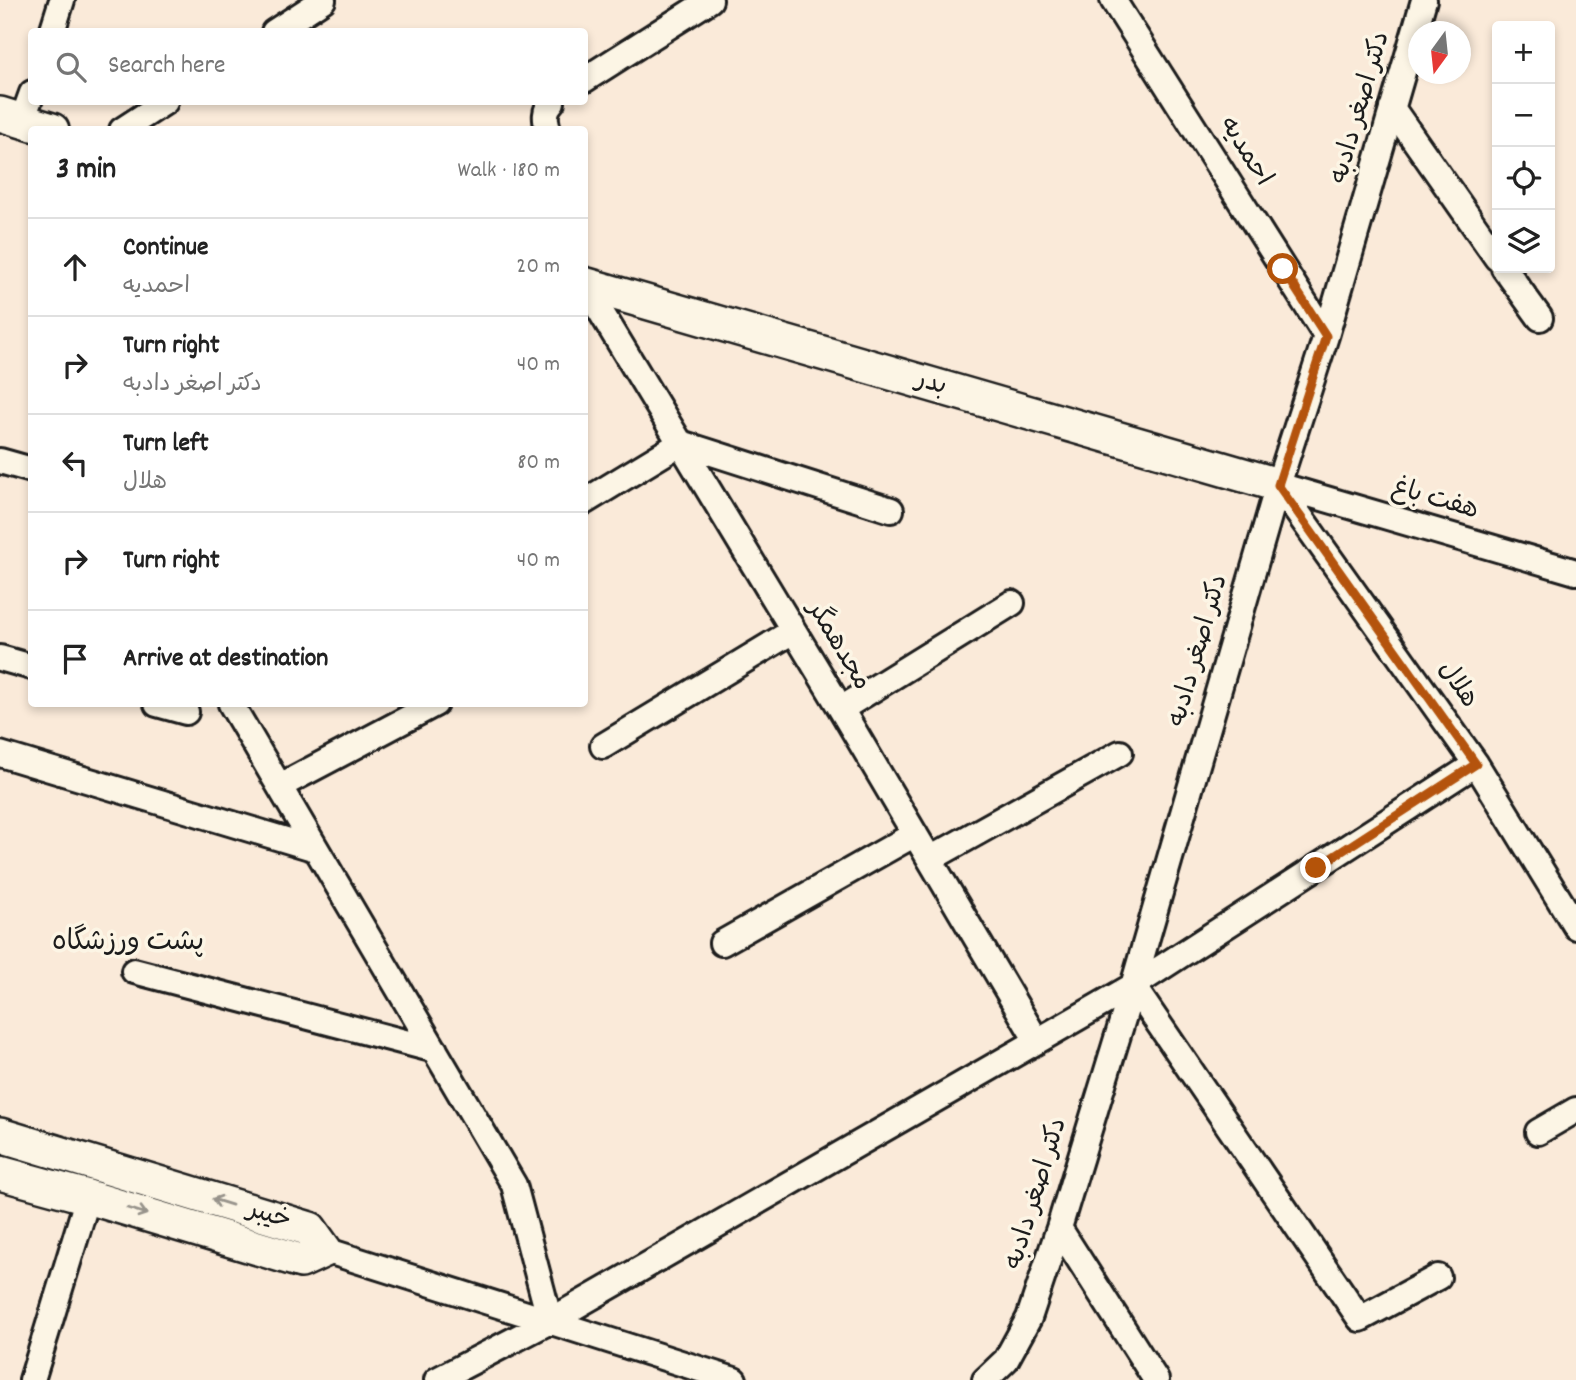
<!DOCTYPE html>
<meta charset="utf-8">
<style>
body{margin:0;font-family:Dekko,"Playpen Sans Arabic",sans-serif;background:#f6f6f6;color:#222}
.controls{position:absolute;right:21px;top:21px;display:grid;overflow:hidden;border-radius:7px;box-shadow:0 4px 10px #0003}
.controls button{width:63px;height:63px;display:grid;place-items:center;padding:0;border:0;border-bottom:2px solid #e0e0e0;background:#fff;color:#222;font:35px sans-serif}
.compass{position:absolute;left:1408px;top:21px;width:63px;height:63px;border-radius:50%;background:#fff;box-shadow:0 4px 10px #0003;rotate:195deg}
.stop{position:absolute;width:21px;height:21px;margin:-16px;border:5px solid #b45309;border-radius:50%;background:#fff}
.stop.end{background:#b45309;border-color:#fff;box-shadow:0 2px 7px #0008}
.list{margin:0;padding:0;list-style:none}
h2{display:flex;justify-content:space-between;align-items:center;height:91px;margin:0;padding:0 28px;font-size:30px}
h2 small{font-size:23px;font-weight:400;color:#767676}
.list li{display:grid;grid-template-columns:46px 1fr auto;gap:21px;align-items:center;box-sizing:border-box;height:98px;padding:0 28px;border-top:2px solid #e0e0e0}
.list b{display:block;font-size:26px;white-space:nowrap}
.list p{margin:0;font-size:23px;white-space:nowrap;color:#767676}
.list em{font-size:23px;font-style:normal;color:#767676}
.icon{flex:none;width:38px;height:38px;fill:none;stroke:currentColor;stroke-width:2;stroke-linecap:round;stroke-linejoin:round}
.map{position:relative;flex:none;width:1576px;height:1380px;overflow:hidden}
.search{position:absolute;background:#fff;box-shadow:0 4px 10px #0003;left:28px;top:28px;width:560px;height:77px;display:flex;align-items:center;gap:18px;box-sizing:border-box;padding:0 24px;border-radius:7px;color:#767676;font-size:26px}
.panel{position:absolute;background:#fff;box-shadow:0 4px 10px #0003;left:28px;top:126px;width:560px;height:581px;border-radius:7px}
.map>svg:first-child{display:block}
.lines{fill:none;stroke-linecap:round;stroke-linejoin:round}
.street-casing{stroke:#1c1c1c;stroke-width:30}
.secondary-casing{stroke:#1c1c1c;stroke-width:38}
.street{stroke:#fcf5e5;stroke-width:24}
.secondary{stroke:#fcf5e5;stroke-width:33}
.oneway{stroke:#97938b}
.route{stroke:#b45309;stroke-width:9}
.labels{text-anchor:middle;dominant-baseline:central;stroke-width:7;stroke-linejoin:round;paint-order:stroke}
.street-label{font-size:26px;fill:#1c1c1c;stroke:#fcf5e5}
.neighbourhood-label{font-size:28px;fill:#1c1c1c;stroke:#fcf5e5}
</style>
<div class="map">
<svg width="1576" height="1380" viewBox="0 0 1576 1380">
<rect width="100%" height="100%" fill="#faead9"/>
<filter id="ink" filterUnits="userSpaceOnUse"><feTurbulence type="fractalNoise" baseFrequency=".0143" numOctaves="2"/><feDisplacementMap in="SourceGraphic" scale="14" xChannelSelector="R" yChannelSelector="G"/><feConvolveMatrix kernelMatrix="1 2 1 2 8 2 1 2 1" color-interpolation-filters="sRGB"/></filter>
<g filter="url(#ink)">
<g class="lines">
<defs>
<path id="street" d="M1113,0L1326,336
M52,32L62,0
M274,32L323,0
M584,80L710,0
M1392,108L1497,258
M22,121L32,93
M122,130L165,102
M548,130C545,119 544,110 552,102
M1504,268L1540,318
M584,284L841,709L1037,1041
M0,461L32,470
M1278,485L1476,764L1576,927
M1278,485L1576,572
M584,502L681,443L891,510
M0,658L32,667
M157,704L186,712
M231,704L514,1185L550,1321
M841,709L1012,603
M603,746L793,631
M0,754L316,849
M280,786L435,704
M930,859L1120,753
M722,943L915,834
M134,971L435,1050
M1133,986L1360,1319L1438,1277
M1538,1132L1576,1110
M1059,1228L1156,1380
M325,1250L734,1380
M32,1380L88,1197
M437,1380L550,1321L1133,986L1476,764
M985,1380L1006,1360L1029,1318L1059,1228L1133,986L1278,485L1326,336L1424,0"/>
<path id="secondary" d="M0,114L52,130
M584,284L1278,485
M0,1135L310,1229L325,1250L301,1261L88,1197L0,1173"/>
</defs>
<use href="#street" class="street-casing"/>
<use href="#secondary" class="secondary-casing"/>
<use href="#street" class="street"/>
<use href="#secondary" class="secondary"/>
</g>
<defs><path id="oneway-shaft" d="M-6 0H5M1.5-3L5.5 0L1.5 3" fill="none" stroke-width="1.6" stroke-linecap="round" stroke-linejoin="round" transform="scale(1.75)"/></defs>
<g class="oneway">
<use href="#oneway-shaft" transform="translate(222 1202) rotate(-163)"/>
<use href="#oneway-shaft" transform="translate(137 1211) rotate(17)"/>
</g>
</g>
<g class="lines" filter="url(#ink)">
<path class="route" d="M1283,269L1326,336L1278,485L1476,764L1316,868"/>
</g>
<g class="labels">
<g class="street-label">
<text transform="translate(1361 108) rotate(-74)">دکتر اصغر دادبه</text>
<text transform="translate(1245 152) rotate(58)">احمدیه</text>
<text transform="translate(931 384) rotate(16)">بدر</text>
<text transform="translate(1435 500) rotate(16)">هفت باغ</text>
<text transform="translate(838 646) rotate(59)">مجدهمگر</text>
<text transform="translate(1199 651) rotate(-74)">دکتر اصغر دادبه</text>
<text transform="translate(1457 685) rotate(55)">هلال</text>
<text transform="translate(1037 1194) rotate(-73)">دکتر اصغر دادبه</text>
<text transform="translate(269 1216) rotate(17)">خیبر</text>
</g>
<g class="neighbourhood-label">
<text x="128" y="944">پشت ورزشگاه</text>
</g>
</g>
</svg>
<div class="controls">
<button>+</button>
<button>−</button>
<button><svg class="icon" aria-label="locate" viewBox="0 0 24 24"><circle cx="12" cy="12" r="6"/><path d="M12 2v4M12 18v4M2 12h4M18 12h4"/></svg></button>
<button><svg class="icon" aria-label="layers" viewBox="0 0 24 24"><path d="M12 4l9 5-9 5-9-5zM3 14l9 5 9-5"/></svg></button>
</div>
<svg class="compass" viewBox="-18 -18 36 36"><path d="M0-13l5 13h-10z" fill="#e53935"/><path d="M0 13l5-13h-10z" fill="#767676"/></svg>
<div class="stop" style="left:1283px;top:269px"></div>
<div class="stop end" style="left:1316px;top:868px"></div>
<div class="search"><svg class="icon" aria-label="search" viewBox="0 0 24 24"><circle cx="10" cy="10" r="6"/><path d="M15 15l6 6"/></svg>Search here</div>
<section class="panel">
<h2>3 min<small>Walk · 180 m</small></h2>
<ul class="list">
<li><svg class="icon" aria-label="ahead" viewBox="0 0 24 24"><path d="M12 20V5M6 11l6-6 6 6"/></svg><div><b>Continue</b><p>احمدیه</p></div><em>20 m</em></li>
<li><svg class="icon" aria-label="right" viewBox="0 0 24 24"><path d="M7 20v-9h11M14 6l5 5-5 5"/></svg><div><b>Turn right</b><p>دکتر اصغر دادبه</p></div><em>40 m</em></li>
<li><svg class="icon" aria-label="left" viewBox="0 0 24 24"><path d="M17 20v-9H6M10 6l-5 5 5 5"/></svg><div><b>Turn left</b><p>هلال</p></div><em>80 m</em></li>
<li><svg class="icon" aria-label="right" viewBox="0 0 24 24"><path d="M7 20v-9h11M14 6l5 5-5 5"/></svg><div><b>Turn right</b></div><em>40 m</em></li>
<li><svg class="icon" aria-label="arrive" viewBox="0 0 24 24"><path d="M6 21V4h12l-3 4 3 4H6"/></svg><div><b>Arrive at destination</b></div></li>
</ul>
</section>
</div>
